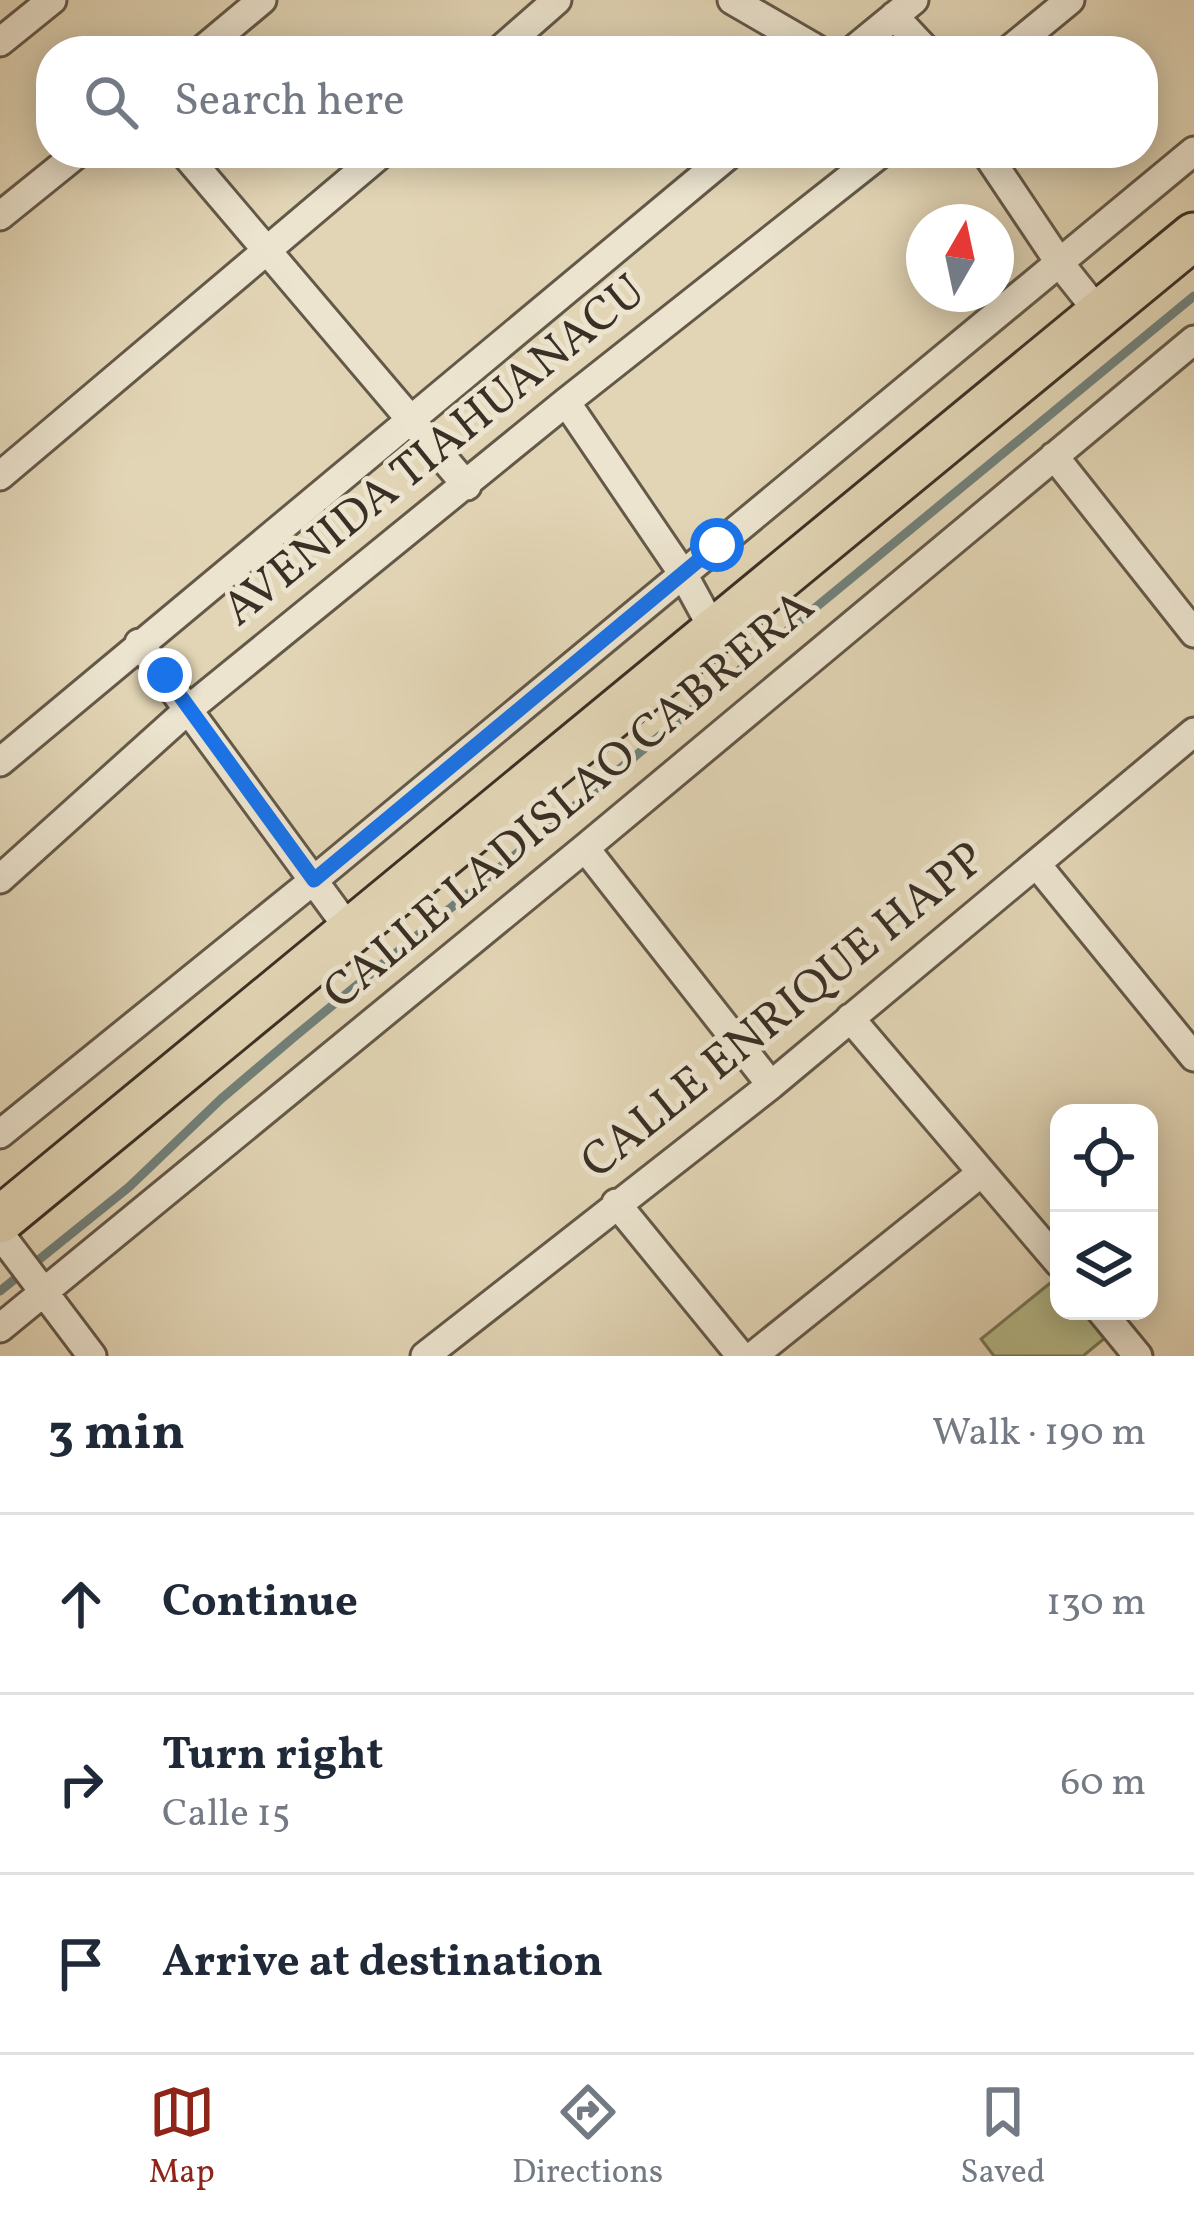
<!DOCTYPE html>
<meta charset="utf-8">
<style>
body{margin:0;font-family:Vollkorn,serif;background:#f2f2f3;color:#1f2937}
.controls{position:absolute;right:36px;bottom:36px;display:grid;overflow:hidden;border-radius:24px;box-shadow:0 6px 30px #0003}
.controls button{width:108px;height:108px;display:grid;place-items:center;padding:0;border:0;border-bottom:3px solid #e0e1e3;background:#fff;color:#1f2937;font:60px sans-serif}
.compass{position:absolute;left:906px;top:204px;width:108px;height:108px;border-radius:50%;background:#fff;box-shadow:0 6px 30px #0003;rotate:9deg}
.stop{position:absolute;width:36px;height:36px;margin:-27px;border:9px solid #1a73e8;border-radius:50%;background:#fff}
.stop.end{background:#1a73e8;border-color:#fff;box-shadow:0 3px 12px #0008}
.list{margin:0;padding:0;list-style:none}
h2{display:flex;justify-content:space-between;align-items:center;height:156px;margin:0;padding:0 48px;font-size:51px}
h2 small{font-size:39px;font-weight:400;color:#747a83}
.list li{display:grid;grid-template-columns:78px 1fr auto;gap:36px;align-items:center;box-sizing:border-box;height:180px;padding:0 48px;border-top:3px solid #e0e1e3}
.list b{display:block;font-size:45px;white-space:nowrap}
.list p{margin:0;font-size:39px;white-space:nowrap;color:#747a83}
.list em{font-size:39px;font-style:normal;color:#747a83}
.icon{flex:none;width:66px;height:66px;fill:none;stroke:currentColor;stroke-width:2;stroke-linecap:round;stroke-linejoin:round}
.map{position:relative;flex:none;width:1194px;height:1356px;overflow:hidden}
.search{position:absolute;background:#fff;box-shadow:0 6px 30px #0003;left:36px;right:36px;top:36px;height:132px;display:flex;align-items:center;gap:30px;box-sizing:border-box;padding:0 42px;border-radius:48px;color:#747a83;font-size:45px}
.sheet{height:696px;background:#fff}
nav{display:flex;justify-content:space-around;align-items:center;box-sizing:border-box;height:168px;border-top:3px solid #e0e1e3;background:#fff;font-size:33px;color:#747a83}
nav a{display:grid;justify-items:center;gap:6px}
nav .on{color:#8f2418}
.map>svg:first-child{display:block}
.green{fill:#b7bc8b;stroke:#787658;stroke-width:3}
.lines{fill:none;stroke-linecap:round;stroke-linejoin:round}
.stream{stroke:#71817b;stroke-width:9}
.minor-casing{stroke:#645949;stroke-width:33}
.trunk-casing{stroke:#3a3025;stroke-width:51}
.minor{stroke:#ece4cf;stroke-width:27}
.trunk{stroke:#e2d5b5;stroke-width:45}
.route{stroke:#1a73e8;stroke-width:15}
.labels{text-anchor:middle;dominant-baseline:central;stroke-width:10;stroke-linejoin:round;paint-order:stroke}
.street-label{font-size:48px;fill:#3a3025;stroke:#ece4cf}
</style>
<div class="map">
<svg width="1194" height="1356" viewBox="0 0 1194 1356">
<rect width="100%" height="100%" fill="#e2d5b5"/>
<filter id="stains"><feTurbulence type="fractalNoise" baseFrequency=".00167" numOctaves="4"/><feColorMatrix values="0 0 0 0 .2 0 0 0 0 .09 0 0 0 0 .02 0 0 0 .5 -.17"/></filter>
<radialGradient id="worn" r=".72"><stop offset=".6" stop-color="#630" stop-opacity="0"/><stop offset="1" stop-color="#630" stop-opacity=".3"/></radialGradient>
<path class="green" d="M1059,1276V1311H1121L1128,1319L1083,1356H994L981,1339Z"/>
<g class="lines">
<path class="stream" d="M0,1291L129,1187L221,1099L294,1037L1194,296"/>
<defs>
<path id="minor" d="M732,0L820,51
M894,16L927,51
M0,42L52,0
M201,51L262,0
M499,51L557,0
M852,51L914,0
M1008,51L1070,0
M184,153L467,486
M986,153L1061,265L1100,314
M0,216L78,153
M566,402L683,574L713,629
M1054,456L1194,633
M0,476L382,153
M139,643L349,929
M0,762L731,153
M585,848L771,1085
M1038,866L1194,1057
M0,879L190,708L566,402L881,153
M850,1018L1059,1263
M0,1134L314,880L1194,151
M616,1203L741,1356
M0,1234L92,1356
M1101,1311L1138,1356
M0,1328L585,848L1194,340
M425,1356L771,1085L1194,732
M753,1356L981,1173"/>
<path id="trunk" d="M0,1220L1194,236"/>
</defs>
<use href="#minor" class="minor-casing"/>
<use href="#trunk" class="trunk-casing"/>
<use href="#minor" class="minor"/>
<use href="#trunk" class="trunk"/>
</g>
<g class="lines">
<path class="route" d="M165,675L314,880L717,545"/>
</g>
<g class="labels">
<g class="street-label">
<text transform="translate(435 452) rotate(-39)">AVENIDA TIAHUANACU</text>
<text transform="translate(570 801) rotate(-40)">CALLE LADISLAO CABRERA</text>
<text transform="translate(784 1012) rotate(-39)">CALLE ENRIQUE HAPP</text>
</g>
</g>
<rect width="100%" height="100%" filter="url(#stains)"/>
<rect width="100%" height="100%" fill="url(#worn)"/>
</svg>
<div class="controls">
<button><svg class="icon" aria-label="locate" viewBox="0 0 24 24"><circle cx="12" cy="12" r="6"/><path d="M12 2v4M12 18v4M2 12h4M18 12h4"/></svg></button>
<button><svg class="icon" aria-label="layers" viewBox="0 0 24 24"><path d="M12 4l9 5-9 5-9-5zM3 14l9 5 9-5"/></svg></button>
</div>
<svg class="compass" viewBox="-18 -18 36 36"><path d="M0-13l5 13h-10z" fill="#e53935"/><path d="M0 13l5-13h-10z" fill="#747a83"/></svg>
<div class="stop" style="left:717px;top:545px"></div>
<div class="stop end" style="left:165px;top:675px"></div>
<div class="search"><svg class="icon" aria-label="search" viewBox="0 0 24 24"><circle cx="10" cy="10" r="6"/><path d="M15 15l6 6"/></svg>Search here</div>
</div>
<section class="sheet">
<h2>3 min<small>Walk · 190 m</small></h2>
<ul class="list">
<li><svg class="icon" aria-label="ahead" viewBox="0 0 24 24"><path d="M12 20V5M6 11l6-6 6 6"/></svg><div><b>Continue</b></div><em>130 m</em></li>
<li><svg class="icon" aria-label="right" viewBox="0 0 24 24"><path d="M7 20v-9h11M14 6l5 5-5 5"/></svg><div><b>Turn right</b><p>Calle 15</p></div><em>60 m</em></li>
<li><svg class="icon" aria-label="arrive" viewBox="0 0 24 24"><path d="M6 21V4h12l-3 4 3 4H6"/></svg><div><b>Arrive at destination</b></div></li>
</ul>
</section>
<nav>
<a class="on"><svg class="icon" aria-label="map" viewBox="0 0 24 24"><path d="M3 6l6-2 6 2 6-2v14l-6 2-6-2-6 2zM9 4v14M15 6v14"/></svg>Map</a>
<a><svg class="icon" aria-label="directions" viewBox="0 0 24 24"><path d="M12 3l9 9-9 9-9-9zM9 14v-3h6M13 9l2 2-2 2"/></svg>Directions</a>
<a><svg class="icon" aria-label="saved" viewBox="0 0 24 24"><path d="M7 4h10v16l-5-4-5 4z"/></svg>Saved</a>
</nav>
